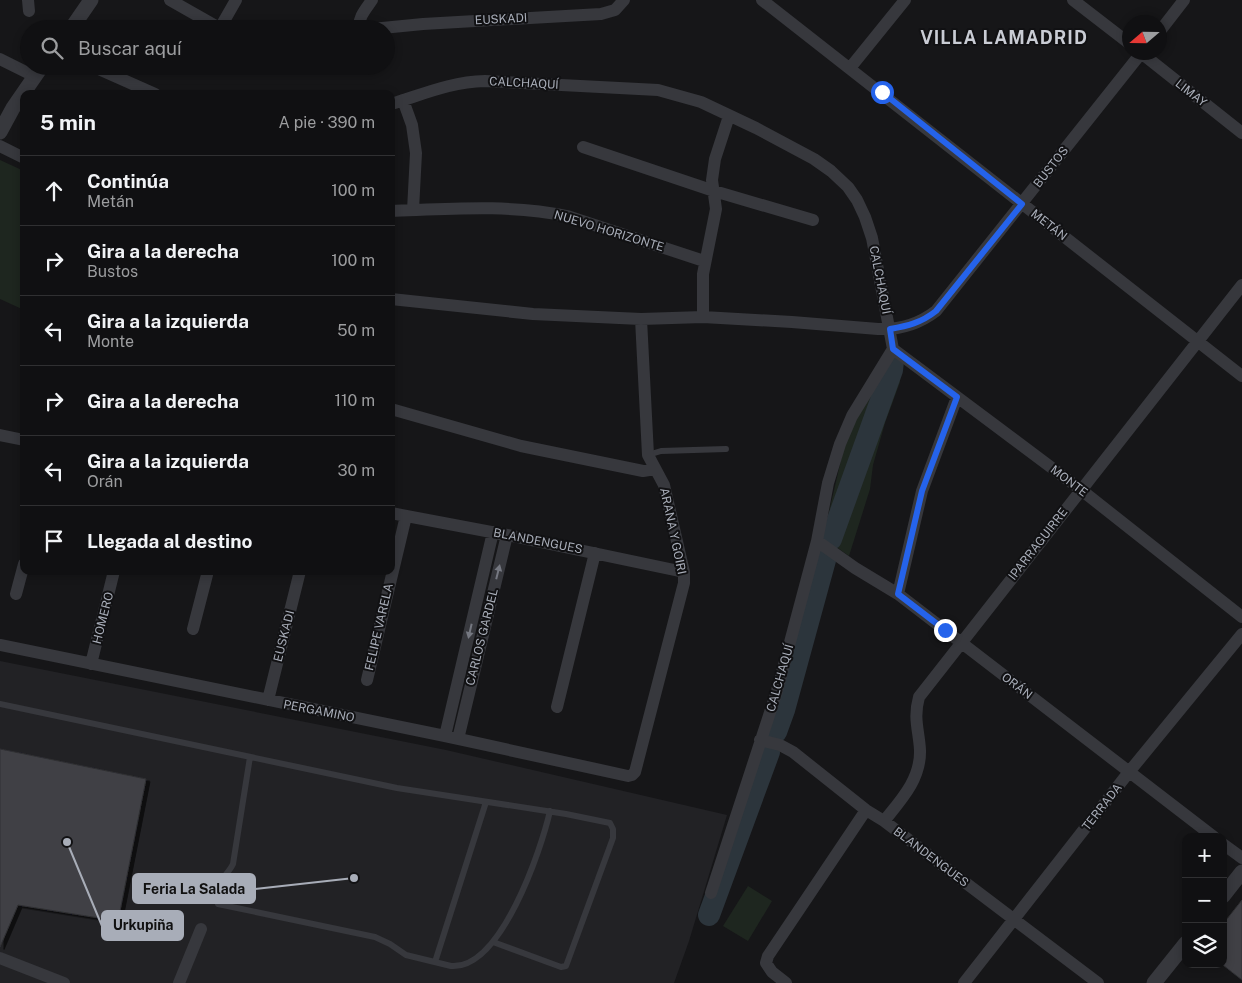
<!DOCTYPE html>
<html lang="es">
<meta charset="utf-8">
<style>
body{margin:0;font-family:"Public Sans",sans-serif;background:#19191b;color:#f1f3f6}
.controls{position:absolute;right:15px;bottom:15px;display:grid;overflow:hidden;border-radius:10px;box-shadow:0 2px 8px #0003}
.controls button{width:45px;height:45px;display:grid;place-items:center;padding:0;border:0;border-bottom:1px solid #303032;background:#101012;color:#f1f3f6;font:25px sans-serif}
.compass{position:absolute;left:1122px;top:15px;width:45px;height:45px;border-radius:50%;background:#101012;box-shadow:0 2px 8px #0003;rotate:250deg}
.stop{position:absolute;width:15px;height:15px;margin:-11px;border:4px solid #2563eb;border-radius:50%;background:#fff}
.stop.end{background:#2563eb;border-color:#fff;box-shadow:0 1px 5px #0008}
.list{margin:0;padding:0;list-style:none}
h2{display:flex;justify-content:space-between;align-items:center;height:65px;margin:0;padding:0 20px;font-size:21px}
h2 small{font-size:16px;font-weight:400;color:#9c9d9f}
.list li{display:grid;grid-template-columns:32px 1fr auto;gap:15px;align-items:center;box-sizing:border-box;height:70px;padding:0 20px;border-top:1px solid #303032}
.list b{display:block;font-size:19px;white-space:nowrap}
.list p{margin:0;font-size:16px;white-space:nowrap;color:#9c9d9f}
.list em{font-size:16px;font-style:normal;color:#9c9d9f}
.icon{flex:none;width:28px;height:28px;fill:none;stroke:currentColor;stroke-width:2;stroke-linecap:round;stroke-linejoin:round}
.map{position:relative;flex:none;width:1242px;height:983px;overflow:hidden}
.search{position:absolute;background:#101012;box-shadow:0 2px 8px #0003;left:20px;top:20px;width:375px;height:55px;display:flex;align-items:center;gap:12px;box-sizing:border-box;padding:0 18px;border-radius:28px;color:#9c9d9f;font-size:19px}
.panel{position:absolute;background:#101012;box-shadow:0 2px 8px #0003;left:20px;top:90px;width:375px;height:485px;border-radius:10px}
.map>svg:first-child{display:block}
.built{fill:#222225}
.green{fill:#1e261f}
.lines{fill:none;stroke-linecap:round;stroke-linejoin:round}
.river{stroke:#2c353c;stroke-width:22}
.building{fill:#404145;stroke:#303034;filter:url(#shadow)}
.service{stroke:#37383d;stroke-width:6}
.minor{stroke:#37383d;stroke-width:12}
.tertiary{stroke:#37383d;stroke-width:15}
.oneway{fill:#757881}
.route{stroke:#2563eb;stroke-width:6}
.labels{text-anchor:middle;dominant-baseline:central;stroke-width:4;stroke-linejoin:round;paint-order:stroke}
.street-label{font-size:12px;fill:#a8adb8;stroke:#111113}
.district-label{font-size:18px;font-weight:bold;letter-spacing:1px;fill:#c9ccd4;stroke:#111113}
.leader{fill:none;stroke:#a8adb8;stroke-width:2}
.callout-dot{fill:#a8adb8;stroke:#111113;stroke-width:2}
.callout{fill:#a8adb8;stroke:#a8adb8;stroke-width:2}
.callout-label{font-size:14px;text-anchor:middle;font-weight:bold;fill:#111}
</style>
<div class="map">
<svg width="1242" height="983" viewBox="0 0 1242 983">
<defs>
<filter id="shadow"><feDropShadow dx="4" dy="2.5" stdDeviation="0" flood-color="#0009"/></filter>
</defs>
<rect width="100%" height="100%" fill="#161618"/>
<path class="built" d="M0,661L446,750L727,815L689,941L674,983H0Z"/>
<path class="green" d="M0,160L24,171V310L0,299Z
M898,363L900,382L885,423L873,465L870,489L849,556L825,539V529L845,443L863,406L889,364Z
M748,886L772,901L748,941L723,926Z"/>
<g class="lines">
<path class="river" d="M831,539L892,370L893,361
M776,732L784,710L825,560
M709,915L769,752"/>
</g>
<path class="building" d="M0,749L146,779L118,921L18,905L0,947Z
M1242,900V980L1223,965V924Z"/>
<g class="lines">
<path class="service" d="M648,455L661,451L726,449
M0,704L397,788L566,814L610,823L613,829V838L566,966L561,967L493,942
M250,757L233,864C227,877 208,888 218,904L375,937L390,944L406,955L451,966C501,970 541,850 550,811
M435,962L486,802"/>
<path class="minor" d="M28,0L29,11
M170,0L221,29
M762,0L1242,376
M1073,0L1130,44
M220,28L236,0
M359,29C358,17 366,9 372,0
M372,29L423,24L601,14L615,10L624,0
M1160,31L1184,0
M1140,52L1242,133
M0,59L34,76
M92,66L155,94
M850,68L905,0
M403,100L412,125L416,153L413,210
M391,104C424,94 450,82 485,81L658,90L701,102L756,128L814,159L831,171L848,187L857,200L865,217L872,238L893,349L852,416L840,444L828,483L817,541L777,691L711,893
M0,146L24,158
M583,147L714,191L813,220
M391,211C449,209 510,204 567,216L704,261
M391,299L533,314L641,319L703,317L792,322L878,329C900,330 919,324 936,311L1142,52
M703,317V274L716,209L712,180L715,159L729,116
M893,349L1080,489L1242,617
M391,409L521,446L643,471L655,469
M0,435L24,440
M391,513L507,535L684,572
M817,541L855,568L898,594L1214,837
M16,594L24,564
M898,594L922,491L957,397
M193,629L208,571
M0,645L445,736L628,776L632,775L635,772L684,583V572L664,485L648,455L641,319
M91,664L114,571
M367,680L406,516
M268,700L300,571
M557,707L595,553
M445,736L493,532
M458,739L507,535
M760,740L780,745L793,752L866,810L884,821L1098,983
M884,821C901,800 921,779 920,750C919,730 913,719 919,697L1242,285
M1223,844L1242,858
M0,958L64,983
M179,983L201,929
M786,983L772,972L766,963L768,956L866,810
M964,983L1129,772L1242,634"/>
<path class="tertiary" d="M71,29L91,0
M0,132L13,108L42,66
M1223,896L1242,872
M1154,983L1186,943"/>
</g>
<defs><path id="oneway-solid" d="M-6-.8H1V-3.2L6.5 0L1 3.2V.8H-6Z" transform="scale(1.25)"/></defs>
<g class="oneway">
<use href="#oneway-solid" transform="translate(498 572) rotate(-76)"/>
<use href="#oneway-solid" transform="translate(470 631) rotate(103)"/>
</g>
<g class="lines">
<path class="route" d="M882,92L1022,204L936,311C921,323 907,326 890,329L893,349L957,397L922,491L898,594L945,630"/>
</g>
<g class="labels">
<g class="street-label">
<text transform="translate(501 19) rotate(-3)">EUSKADI</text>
<text transform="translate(524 83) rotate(3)">CALCHAQUÍ</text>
<text transform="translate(1191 93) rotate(38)">LIMAY</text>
<text transform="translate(1051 167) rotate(-52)">BUSTOS</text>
<text transform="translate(1049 225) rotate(38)">METÁN</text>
<text transform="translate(609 231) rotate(17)">NUEVO HORIZONTE</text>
<text transform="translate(880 280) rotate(79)">CALCHAQUÍ</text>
<text transform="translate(1069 481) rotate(37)">MONTE</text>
<text transform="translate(673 531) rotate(78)">ARANA Y GOIRI</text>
<text transform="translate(538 541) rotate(11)">BLANDENGUES</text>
<text transform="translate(1038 544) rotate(-52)">IPARRAGUIRRE</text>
<text transform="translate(103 618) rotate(-76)">HOMERO</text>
<text transform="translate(379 627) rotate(-77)">FELIPE VARELA</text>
<text transform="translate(284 636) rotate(-76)">EUSKADI</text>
<text transform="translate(482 637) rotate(-76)">CARLOS GARDEL</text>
<text transform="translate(780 678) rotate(-74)">CALCHAQUÍ</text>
<text transform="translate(1017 686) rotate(37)">ORÁN</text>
<text transform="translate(319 711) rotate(11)">PERGAMINO</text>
<text transform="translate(1102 807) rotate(-52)">TERRADA</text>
<text transform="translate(931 857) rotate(37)">BLANDENGUES</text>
</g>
<g class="district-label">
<text x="1004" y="37">VILLA LAMADRID</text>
</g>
</g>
<path class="leader" d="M354 878L255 889M67 842L102 926"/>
<g class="callout-dot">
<circle cx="354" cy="878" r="5"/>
<circle cx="67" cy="842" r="5"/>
</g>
<g class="callout">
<rect x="133" y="874" width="122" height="29" rx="5"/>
<rect x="102" y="911" width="81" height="29" rx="5"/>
</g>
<g class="callout-label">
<text x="194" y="894">Feria La Salada</text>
<text x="143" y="930">Urkupiña</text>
</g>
</svg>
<div class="controls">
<button>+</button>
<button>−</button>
<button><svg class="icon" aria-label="layers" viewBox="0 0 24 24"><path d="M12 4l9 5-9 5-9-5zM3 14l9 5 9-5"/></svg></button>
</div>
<svg class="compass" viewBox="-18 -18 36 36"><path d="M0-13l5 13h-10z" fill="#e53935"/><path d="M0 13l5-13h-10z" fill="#9c9d9f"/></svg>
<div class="stop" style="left:882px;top:92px"></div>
<div class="stop end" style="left:945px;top:630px"></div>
<div class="search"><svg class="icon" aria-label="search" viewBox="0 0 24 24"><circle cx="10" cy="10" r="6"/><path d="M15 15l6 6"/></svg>Buscar aquí</div>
<section class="panel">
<h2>5 min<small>A pie · 390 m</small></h2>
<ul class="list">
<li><svg class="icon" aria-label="ahead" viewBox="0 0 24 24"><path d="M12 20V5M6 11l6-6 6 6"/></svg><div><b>Continúa</b><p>Metán</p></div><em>100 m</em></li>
<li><svg class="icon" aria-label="right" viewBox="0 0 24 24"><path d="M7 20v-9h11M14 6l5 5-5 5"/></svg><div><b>Gira a la derecha</b><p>Bustos</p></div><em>100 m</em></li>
<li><svg class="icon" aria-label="left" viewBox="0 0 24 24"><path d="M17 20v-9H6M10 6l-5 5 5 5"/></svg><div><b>Gira a la izquierda</b><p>Monte</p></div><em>50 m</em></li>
<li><svg class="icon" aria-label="right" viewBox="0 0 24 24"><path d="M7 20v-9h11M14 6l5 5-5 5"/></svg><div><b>Gira a la derecha</b></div><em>110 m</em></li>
<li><svg class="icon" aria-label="left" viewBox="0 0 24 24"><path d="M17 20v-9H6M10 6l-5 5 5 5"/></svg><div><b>Gira a la izquierda</b><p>Orán</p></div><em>30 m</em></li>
<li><svg class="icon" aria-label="arrive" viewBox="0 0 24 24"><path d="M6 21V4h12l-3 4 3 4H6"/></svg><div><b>Llegada al destino</b></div></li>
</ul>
</section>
</div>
